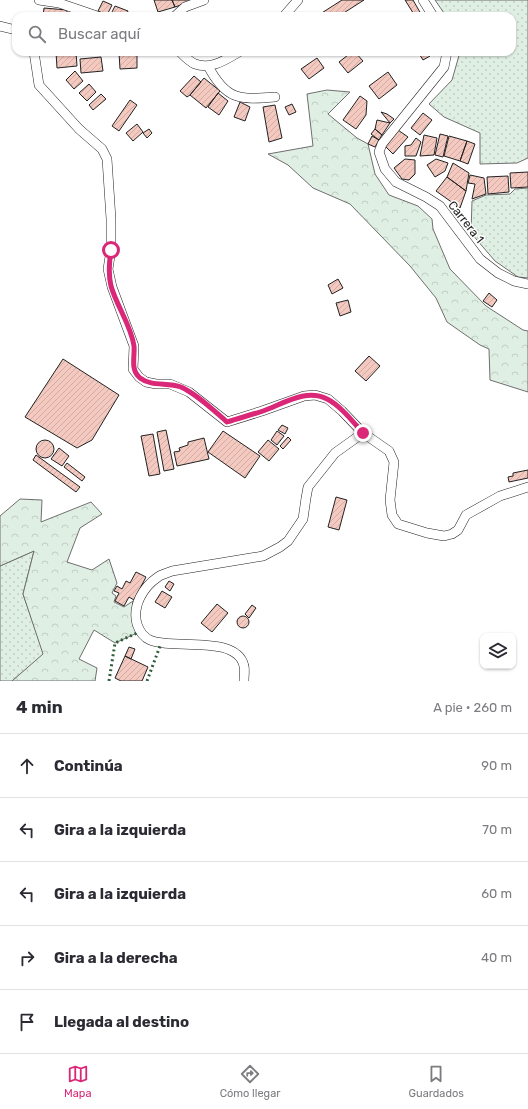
<!DOCTYPE html>
<html lang="es">
<meta charset="utf-8">
<style>
body{margin:0;font-family:Rubik,sans-serif;background:#f7f7f7;color:#2b2b33}
.controls{position:absolute;right:12px;bottom:12px;display:grid;overflow:hidden;border-radius:8px;box-shadow:0 1px 3px #0004}
.controls button{width:36px;height:36px;display:grid;place-items:center;padding:0;border:0;border-bottom:1px solid #e1e1e2;background:#fff;color:#2b2b33;font:20px sans-serif}
.stop{position:absolute;width:12px;height:12px;margin:-9px;border:3px solid #db2777;border-radius:50%;background:#fff}
.stop.end{background:#db2777;border-color:#fff;box-shadow:0 1px 4px #0008}
.list{margin:0;padding:0;list-style:none}
h2{display:flex;justify-content:space-between;align-items:center;height:52px;margin:0;padding:0 16px;font-size:17px}
h2 small{font-size:13px;font-weight:400;color:#7c7c81}
.list li{display:grid;grid-template-columns:26px 1fr auto;gap:12px;align-items:center;box-sizing:border-box;height:64px;padding:0 16px;border-top:1px solid #e1e1e2}
.list b{display:block;font-size:15px;white-space:nowrap}
.list em{font-size:13px;font-style:normal;color:#7c7c81}
.icon{flex:none;width:22px;height:22px;fill:none;stroke:currentColor;stroke-width:2;stroke-linecap:round;stroke-linejoin:round}
.map{position:relative;flex:none;width:528px;height:681px;overflow:hidden}
.search{position:absolute;background:#fff;box-shadow:0 1px 3px #0004;left:12px;right:12px;top:12px;height:44px;display:flex;align-items:center;gap:10px;box-sizing:border-box;padding:0 14px;border-radius:12px;color:#7c7c81;font-size:15px}
.sheet{height:372px;background:#fff}
nav{display:flex;justify-content:space-around;align-items:center;box-sizing:border-box;height:56px;border-top:1px solid #e1e1e2;background:#fff;font-size:11px;color:#7c7c81}
nav a{display:grid;justify-items:center;gap:2px}
nav .on{color:#db2777}
.map>svg:first-child{display:block}
.grass{fill:url(#grass-dots);stroke:#6f6f6f}
.forest{fill:url(#forest-crowns);stroke:#6f6f6f}
.building{fill:url(#building-hatch);stroke:#222}
.lines{fill:none;stroke-linecap:round;stroke-linejoin:round}
.minor-casing{stroke:#222;stroke-width:10}
.minor{stroke:#fff;stroke-width:9}
.hedge{stroke:#2f5e38;stroke-width:3;stroke-dasharray:2 3;stroke-linecap:butt}
.route{stroke:#db2777;stroke-width:5}
.labels{text-anchor:middle;dominant-baseline:central;stroke-width:3;stroke-linejoin:round;paint-order:stroke}
.street-label{font-size:12px;fill:#222;stroke:#fff}
</style>
<div class="map">
<svg width="528" height="681" viewBox="0 0 528 681">
<defs>
<pattern id="grass-dots" width="8" height="8" patternUnits="userSpaceOnUse"><rect width="8" height="8" fill="#e0efe3"/><path d="M2 2h.1M6 6h.1" fill="none" stroke="#c0cdc2" stroke-width="1.8" stroke-linecap="round"/></pattern>
<pattern id="forest-crowns" width="20" height="18" patternUnits="userSpaceOnUse"><rect width="20" height="18" fill="#e0efe3"/><path d="M2 6a3 3 0 1 1 6 0M12 15a3 3 0 1 1 6 0" fill="none" stroke="#c0cdc2"/></pattern>
<pattern id="building-hatch" width="6" height="6" patternUnits="userSpaceOnUse"><rect width="6" height="6" fill="#f3c9c0"/><path d="M-1 1l2-2M0 6l6-6M5 7l2-2" fill="none" stroke="#d0aca5"/></pattern>
</defs>
<rect width="100%" height="100%" fill="#fff"/>
<path class="grass" d="M435,0H528V158L517,163L480,164V133L444,117L429,104L452,80L460,52H512V16H446Z
M528,188V278L518,277L495,261L471,233L472,201L486,195L510,194L515,189Z
M34,551L23,594L44,654L12,681H0V566Z"/>
<path class="forest" d="M327,90L350,92L328,114L357,138L368,144L375,174L389,195L418,206L432,219L433,229L450,269L486,306L523,330L528,331V392L490,380L489,349L480,345L447,322L436,298L410,266L350,204L313,188L288,165L268,154L313,146L307,94Z
M20,499L42,500L41,522L91,502L102,514L80,528L67,562L92,570L109,559L117,583L112,593L116,596L114,602L124,607L133,601L132,619L137,633L115,643L94,630L79,659L97,668L95,681H12L43,654L23,594L34,551L0,566V516Z"/>
<path class="building" d="M154,0H172L175,7L158,12Z
M172,0H195L175,7Z
M342,0H364L339,16H317Z
M405,0H413L421,14L415,16Z
M103,1L112,5L107,15L98,11Z
M115,6L128,11L126,16H110Z
M44,8L67,10V16H43Z
M56,52H76L77,66L57,68Z
M104,52H137V68L120,69L119,53L104,54Z
M352,52H355L363,61L348,73L339,62Z
M418,52H427L430,56L423,60Z
M101,57L103,71L81,73L80,59Z
M317,58L324,68L309,79L301,69Z
M75,71L83,81L74,89L66,80Z
M388,72L397,85L379,99L369,86Z
M194,76L201,82L190,95L187,97L180,91Z
M204,78L220,91L206,108L190,95Z
M89,84L96,92L87,101L79,93Z
M218,93L228,101L219,115L208,107Z
M101,94L106,99L93,110L89,105Z
M360,96L367,101L366,115L356,129L343,120Z
M130,100L137,105L119,131L112,126Z
M240,102L250,107L245,121L234,117Z
M292,104L296,112L289,115L285,107Z
M275,105L282,138L269,142L263,107Z
M381,112L387,114L394,119L390,123Z
M423,113L432,120L420,135L411,128Z
M377,120L390,123L382,135L375,129Z
M137,124L143,132L133,141L126,133Z
M149,129L152,133L147,138L143,133Z
M375,129L382,135L379,140L371,134Z
M398,130L408,137L393,154L385,146Z
M440,134L448,136L443,157L435,155Z
M424,135L437,138L434,155L420,156Z
M372,136L379,140L375,147L368,144Z
M449,136L467,141L460,161L444,156Z
M416,138L421,142L416,156H405V146L411,145Z
M467,141L475,144L468,164L460,161Z
M405,159L415,160V174L409,180L402,179L394,168Z
M436,159L448,163L445,171L435,177L427,165Z
M453,163L469,173L466,191L447,177Z
M528,172V187L511,188L510,173Z
M470,175L484,178L486,194L472,199L475,184L468,183Z
M508,176L509,192L488,194L487,177Z
M447,177L466,191L460,208L436,191Z
M338,279L343,288L332,294L328,285Z
M489,293L497,300L492,307L483,301Z
M348,300L351,312L340,316L336,303Z
M369,356L380,366L366,381L355,371Z
M63,359L119,395L92,440L77,448L25,417Z
M282,425L288,428L285,434L278,430Z
M166,430L174,469L164,471L157,432Z
M223,431L260,456L245,478L208,452Z
M277,431L284,436L277,445L271,440Z
M153,434L160,474L149,476L141,436Z
M288,437L291,440L283,449L280,446Z
M204,438L209,459L177,466L174,452L180,451L179,448L188,445V442Z
M36 449a9 9 0 1 1 18 0a9 9 0 1 1-18 0Z
M268,440L279,449L269,461L258,452Z
M59,448L69,456L62,466L51,459Z
M36,455L80,487L76,492L33,460Z
M67,463L85,477L82,481L64,467Z
M528,470V478L509,482L508,477L513,476V473Z
M336,497L347,500L339,530L328,527Z
M136,572L146,577L134,600L129,597L124,606L115,601L119,593L114,591L117,586L122,589L126,581L130,583Z
M169,581L174,584L170,591L165,587Z
M162,591L172,597L165,608L155,602Z
M217,604L228,613L212,632L201,623Z
M252,605L256,608L249,618L245,614Z
M237 622a6 6 0 1 1 12 0a6 6 0 1 1-12 0Z
M129,647L135,649L131,659L125,656Z
M125,656L148,667L142,681H121L115,678Z"/>
<g class="lines">
<defs>
<path id="minor" d="M39,0L59,3L97,16
M423,0L433,16
M175,16L185,7L204,0
M284,16L298,0
M0,26L16,30
M34,52L39,85L79,129L102,149L107,159L111,219V250L108,269L112,287L134,346L133,369L139,377L146,382L156,384H170L189,392L227,422L262,411L304,396L315,395L328,399L342,411L363,433L389,451L394,462L390,500L392,515L398,524L427,533L444,536L452,534L458,530L466,515L500,496L528,487
M180,52C184,56 190,62 195,64C211,70 225,60 239,52
M447,52L444,67L382,144L379,152L385,169L396,182L426,197L440,206L480,259L498,273L514,281L528,284
M208,66C226,100 239,100 275,97
M244,681C244,676 245,670 244,666C237,634 172,650 150,640C143,637 139,630 137,624C132,606 143,587 158,577C162,574 168,573 172,571L263,556L280,547L288,541L303,519L306,498L308,487L335,453L363,433"/>
</defs>
<use href="#minor" class="minor-casing"/>
<use href="#minor" class="minor"/>
<path class="hedge" d="M109,681L115,643L137,633L138,634
M147,681L160,646L162,647"/>
</g>
<g class="lines">
<path class="route" d="M111,250C109,263 108,274 111,286C117,307 131,325 134,346C135,358 130,369 140,378C152,387 167,382 181,387C198,395 213,410 227,422C239,418 251,415 263,411C283,404 306,388 327,399C341,406 353,422 363,433"/>
</g>
<g class="labels">
<g class="street-label">
<text transform="translate(466 222) rotate(52)">Carrera 1</text>
</g>
</g>
</svg>
<div class="controls">
<button><svg class="icon" aria-label="layers" viewBox="0 0 24 24"><path d="M12 4l9 5-9 5-9-5zM3 14l9 5 9-5"/></svg></button>
</div>
<div class="stop" style="left:111px;top:250px"></div>
<div class="stop end" style="left:363px;top:433px"></div>
<div class="search"><svg class="icon" aria-label="search" viewBox="0 0 24 24"><circle cx="10" cy="10" r="6"/><path d="M15 15l6 6"/></svg>Buscar aquí</div>
</div>
<section class="sheet">
<h2>4 min<small>A pie · 260 m</small></h2>
<ul class="list">
<li><svg class="icon" aria-label="ahead" viewBox="0 0 24 24"><path d="M12 20V5M6 11l6-6 6 6"/></svg><div><b>Continúa</b></div><em>90 m</em></li>
<li><svg class="icon" aria-label="left" viewBox="0 0 24 24"><path d="M17 20v-9H6M10 6l-5 5 5 5"/></svg><div><b>Gira a la izquierda</b></div><em>70 m</em></li>
<li><svg class="icon" aria-label="left" viewBox="0 0 24 24"><path d="M17 20v-9H6M10 6l-5 5 5 5"/></svg><div><b>Gira a la izquierda</b></div><em>60 m</em></li>
<li><svg class="icon" aria-label="right" viewBox="0 0 24 24"><path d="M7 20v-9h11M14 6l5 5-5 5"/></svg><div><b>Gira a la derecha</b></div><em>40 m</em></li>
<li><svg class="icon" aria-label="arrive" viewBox="0 0 24 24"><path d="M6 21V4h12l-3 4 3 4H6"/></svg><div><b>Llegada al destino</b></div></li>
</ul>
</section>
<nav>
<a class="on"><svg class="icon" aria-label="map" viewBox="0 0 24 24"><path d="M3 6l6-2 6 2 6-2v14l-6 2-6-2-6 2zM9 4v14M15 6v14"/></svg>Mapa</a>
<a><svg class="icon" aria-label="directions" viewBox="0 0 24 24"><path d="M12 3l9 9-9 9-9-9zM9 14v-3h6M13 9l2 2-2 2"/></svg>Cómo llegar</a>
<a><svg class="icon" aria-label="saved" viewBox="0 0 24 24"><path d="M7 4h10v16l-5-4-5 4z"/></svg>Guardados</a>
</nav>
